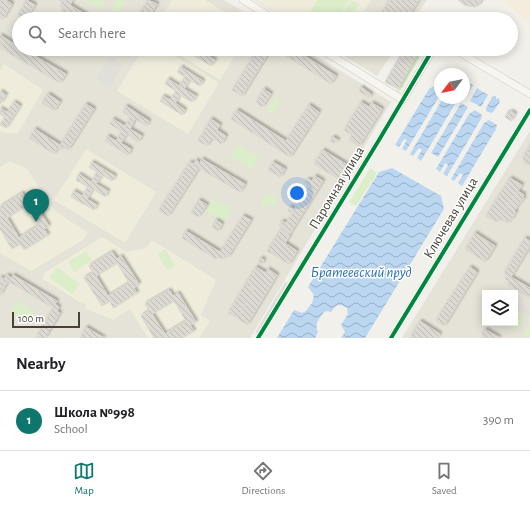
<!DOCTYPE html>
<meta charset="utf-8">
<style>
body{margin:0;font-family:"Alegreya Sans",sans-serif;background:#f6f6f6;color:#202124}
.controls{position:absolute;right:12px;bottom:12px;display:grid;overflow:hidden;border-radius:0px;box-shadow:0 2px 10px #0003}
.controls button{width:36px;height:36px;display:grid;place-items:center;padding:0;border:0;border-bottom:1px solid #e0e0e0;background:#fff;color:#202124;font:20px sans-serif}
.compass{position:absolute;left:434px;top:68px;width:36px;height:36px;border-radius:50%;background:#fff;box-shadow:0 2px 10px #0003;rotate:238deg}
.scale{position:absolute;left:12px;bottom:10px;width:68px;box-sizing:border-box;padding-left:4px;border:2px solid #484236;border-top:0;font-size:11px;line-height:14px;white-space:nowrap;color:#484236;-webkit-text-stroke:3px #fff;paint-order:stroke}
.you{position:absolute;left:297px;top:193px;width:14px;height:14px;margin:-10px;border:3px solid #fff;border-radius:50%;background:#1a73e8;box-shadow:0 0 0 6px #1a73e833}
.badge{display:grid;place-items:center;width:26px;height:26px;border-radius:50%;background:#0f766e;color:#fff;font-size:13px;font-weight:700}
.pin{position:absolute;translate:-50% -33px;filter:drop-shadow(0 1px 2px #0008)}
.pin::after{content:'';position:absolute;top:21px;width:14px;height:12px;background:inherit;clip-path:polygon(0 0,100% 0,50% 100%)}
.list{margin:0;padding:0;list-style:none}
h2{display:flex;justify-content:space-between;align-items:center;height:52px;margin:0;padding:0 16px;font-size:17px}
h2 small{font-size:13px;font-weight:400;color:#757577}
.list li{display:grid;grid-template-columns:26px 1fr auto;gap:12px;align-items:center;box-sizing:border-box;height:60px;padding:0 16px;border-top:1px solid #e0e0e0}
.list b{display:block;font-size:15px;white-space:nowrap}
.list p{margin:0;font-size:13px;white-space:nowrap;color:#757577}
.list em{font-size:13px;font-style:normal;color:#757577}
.icon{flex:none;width:22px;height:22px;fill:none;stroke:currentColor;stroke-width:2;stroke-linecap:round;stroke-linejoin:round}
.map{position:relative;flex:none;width:530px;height:338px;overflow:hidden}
.search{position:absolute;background:#fff;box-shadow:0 2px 10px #0003;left:12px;right:12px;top:12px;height:44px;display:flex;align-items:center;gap:10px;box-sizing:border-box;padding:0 14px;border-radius:22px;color:#757577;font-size:15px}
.sheet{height:112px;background:#fff}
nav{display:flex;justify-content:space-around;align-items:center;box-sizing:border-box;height:56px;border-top:1px solid #e0e0e0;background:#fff;font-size:11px;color:#757577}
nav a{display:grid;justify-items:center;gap:2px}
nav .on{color:#0f766e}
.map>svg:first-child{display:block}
.residential{fill:#e5e2d7;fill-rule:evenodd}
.commercial{fill:#f4eddd}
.education{fill:#efecdc}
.green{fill:#dcedca}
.parking{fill:#e0dfda}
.water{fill:url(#water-waves)}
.building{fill:url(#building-back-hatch);stroke:#d9d7d0;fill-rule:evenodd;filter:url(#shadow)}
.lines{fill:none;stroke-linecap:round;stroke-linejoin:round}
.street-casing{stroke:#cfcec8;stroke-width:6}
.secondary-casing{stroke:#d1cec1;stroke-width:8}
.street{stroke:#fdfdfc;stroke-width:5}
.secondary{stroke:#f7f5ef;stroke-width:7}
.cycleway-casing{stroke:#fff;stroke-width:6}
.cycleway{stroke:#00873e;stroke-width:4}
.labels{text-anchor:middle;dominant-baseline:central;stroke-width:3;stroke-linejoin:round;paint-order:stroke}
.street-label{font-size:14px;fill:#484236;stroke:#fff}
.water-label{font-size:15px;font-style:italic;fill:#2b70b7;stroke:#fff}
</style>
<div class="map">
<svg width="530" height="338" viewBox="0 0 530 338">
<defs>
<pattern id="water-waves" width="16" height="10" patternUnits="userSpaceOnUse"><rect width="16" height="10" fill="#bad6f0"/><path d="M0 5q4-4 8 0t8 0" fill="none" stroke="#99afc3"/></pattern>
<pattern id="building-back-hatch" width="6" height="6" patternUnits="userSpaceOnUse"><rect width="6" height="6" fill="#dbd9d2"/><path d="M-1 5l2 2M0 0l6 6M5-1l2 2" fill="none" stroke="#bdbbb5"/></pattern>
<filter id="shadow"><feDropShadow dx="2" dy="-2" stdDeviation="1" flood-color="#0004"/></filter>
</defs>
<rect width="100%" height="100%" fill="#f1f0ea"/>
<path class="residential" d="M0,0H224L256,19H19V49H305L391,102L250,338H0Z
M254,0H427L414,19H285Z
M333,49H395L377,76Z
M530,131V338H402ZM485,293H515V323H485Z"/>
<path class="commercial" d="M502,0H530V23L526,21Z"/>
<path class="education" d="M172,0H205L236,19H161Z
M256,0H371L360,19H285Z
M143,49H163L219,83L188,134L117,91Z
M170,49H239L220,80Z
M4,64L43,90L18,133H5L1,131L0,133V70Z
M86,149L156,192L125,243L54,200Z
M10,161L27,169L55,211L88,233L83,240L31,271L0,253V167Z
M102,237L126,252L146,248L152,240L216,280L201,315L210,321L199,338H148L130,309L113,320L85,308L86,304L78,301L43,279L44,273Z"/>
<path class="green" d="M84,0H104L105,1L100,10Z
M116,0H122L125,2L117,14L110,9Z
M317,0H349L337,19H306Z
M351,0L359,4L350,19H339Z
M420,50L423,53L401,90L399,92L395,93Z
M276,96L282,101L273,114L267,110Z
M238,144L259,158L251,170L230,156Z
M370,168L377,173L356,206L349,202Z
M274,194L277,204L263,207L261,197Z
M213,198L232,209L224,222L206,211Z
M165,249L175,266L168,271L157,254Z
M86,251L92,260L74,272L68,262Z
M57,267L80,284L72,294L49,278Z
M17,301L35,312L28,323L10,312Z
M518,313L525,318L516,332L509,328L512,323H515V319Z
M530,323V338L523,335Z"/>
<path class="parking" d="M110,57L123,65L110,87L97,79Z
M285,282L288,283L258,334L255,333Z
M515,301L530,310V316L515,307Z"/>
<path class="water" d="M464,80L473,85L466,98L464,97Z
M434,86L440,89V95L406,151L402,149L407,140L404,139L399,147L395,145L429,89Z
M477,88L488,95L481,107L470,101Z
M496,96V99L499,98L500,102L493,112L491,113L486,111V108L492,97Z
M443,98H454L456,99L455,104L421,161L417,158L422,150L419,148L413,156L410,154Z
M461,103L468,107L438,157L431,153Z
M475,110L482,115L481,119L447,176L443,174L448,165L445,163L440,172L436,169L469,114Z
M489,120L497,125L496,129L462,186L458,183L463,175L460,173L454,181L451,179L484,123Z
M392,168L441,196L444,209L365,338H341L345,332L341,325L348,314L347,308C339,303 336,304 331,312L327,311L324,312C319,319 314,324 318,332L315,338H277L294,310L302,313L306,311L312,303L314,295L308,287L379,172Z"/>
<path class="building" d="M0,0H6L12,4L3,19L0,17Z
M26,0L35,5L26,19H25L18,15Z
M59,0H73L70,5L93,19H72L61,12L64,8L60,6L62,2Z
M148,0L157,4L148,19H136Z
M389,0H419L407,19H378Z
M458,0H481L479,5L474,7L464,5Z
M210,15L216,19H207Z
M0,35L19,47V49H23L66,74L60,83L0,48Z
M63,49H75L71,54Z
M190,49H197L200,51L201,49H208L205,54L215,60L211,66L188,52Z
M216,49H224L222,53Z
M258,49H271L242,96L232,90Z
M275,49H294L336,76L331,84Z
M404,49L420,50L398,89L385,82Z
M181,67L203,81L200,86L190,80L184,89L196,96L192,102L180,95L175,103L185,110L182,115L160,101L163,96L170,100L176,91L165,84L168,79L179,86L185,77L177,72Z
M361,87L371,94L369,98L359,91Z
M264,89L271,94L262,107L256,102Z
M0,91L6,95L0,104Z
M48,94L60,102L54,111L42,103Z
M14,102L20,106L6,128L0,125L5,117L0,114V108L7,112Z
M361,102L369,107L372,103L382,109L359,146L349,140L352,135L344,130Z
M86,104L94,109L68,150L63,147L61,150L58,148L54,154L29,138L35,129L60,145Z
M309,105L319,112L290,157L231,119L237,110L286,141Z
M126,106L149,121L146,126L135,119L130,129L142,136L138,142L127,134L121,143L131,149L128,155L105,141L108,136L116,141L122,132L110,124L113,119L125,126L130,117L123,112Z
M511,111L515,114L511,121L505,117L508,112L510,113Z
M211,119L220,125L217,130L226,136L221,144L212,138L207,146L198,141Z
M333,137L338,140L337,142L335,141L334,143L330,141Z
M530,145V166L524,162L523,157Z
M323,150L349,166L348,168L350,169L348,172L346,171L340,180L314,164Z
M202,159L245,184L240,192L199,168L168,216L159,210L190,162L194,164L196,160L200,163Z
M92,162L115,176L112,181L102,175L96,184L108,191L105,197L93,189L87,199L97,205L94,210L71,197L74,191L82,196L88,187L76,180L79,174L91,182L97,172L89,167Z
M273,162L285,169L280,177L268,170Z
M315,176L323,181L290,234L282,229L283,227L279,225L282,221L286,223L292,214L288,211L290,207L294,209L300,200L296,197L299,193L303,195L309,186L305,183L308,179L312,181Z
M510,178L522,185L501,217H503L500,221L498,219L496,222L486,216Z
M518,191L524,195L523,197L524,198L514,211L516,212L511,220L510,219L508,223L501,219L503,217H501Z
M22,193L26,199L30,197L49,226L44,229L48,235L24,250L20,244L12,249L0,229V215L2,214L0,211V207ZM27,205L39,225L19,238L7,218Z
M199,200L207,205L198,217L191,213Z
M243,216L251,220L228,257L225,255L222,259L217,256L216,259L182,238L186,231L220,252Z
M216,220L222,224L218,231L212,227Z
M281,229L290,235L285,243L297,251L289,264L267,251Z
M475,233L495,246L485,262L465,249Z
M525,238L530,241V246L511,277L530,288V298L507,284L509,281L505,279L507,275L504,273Z
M112,252L117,259L121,256L139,284L134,288L137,293L113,308L110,301L102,306L84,278L93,273L89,266ZM117,263L129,283L108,296L96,276Z
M261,258L264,260L262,264L258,262Z
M256,267L266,273L268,269L277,275L247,325L237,318L254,289L245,284Z
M470,267L477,272L444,326L436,320Z
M7,275L12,278L13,275L57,301L55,304L59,307L57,311L60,313L45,338L36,337L53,308L8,281L0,295V277L4,279Z
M245,284L254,289L237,318L228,313Z
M169,290L173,296L178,293L196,322L190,325L194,331L182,338H154L141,316L149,311L145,304ZM174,301L186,321L165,334L152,314Z
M420,321L440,334L437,338H412L410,337Z
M86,327L104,338H80Z
M485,329L500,338H484L481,336Z"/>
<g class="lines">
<defs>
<path id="street" d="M258,338L403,100
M391,338L530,110"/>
<path id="secondary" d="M243,0L274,19
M321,49L403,100L433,49
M454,49L530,94"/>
</defs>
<use href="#street" class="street-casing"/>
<use href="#secondary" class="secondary-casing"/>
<use href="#street" class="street"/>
<use href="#secondary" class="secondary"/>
<defs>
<path id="cycleway" d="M258,338L379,140L433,49
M391,338L530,110"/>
</defs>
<use href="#cycleway" class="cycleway-casing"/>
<use href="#cycleway" class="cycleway"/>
</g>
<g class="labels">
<g class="street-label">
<text transform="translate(337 188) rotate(-59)">Паромная улица</text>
<text transform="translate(451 218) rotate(-59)">Ключевая улица</text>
</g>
<g class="water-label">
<text x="361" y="272">Братеевский пруд</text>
</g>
</g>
</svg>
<div class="controls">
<button><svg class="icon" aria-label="layers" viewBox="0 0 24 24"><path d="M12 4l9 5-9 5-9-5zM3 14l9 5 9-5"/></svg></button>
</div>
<svg class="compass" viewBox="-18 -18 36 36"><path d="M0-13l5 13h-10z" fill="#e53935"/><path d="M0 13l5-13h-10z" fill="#757577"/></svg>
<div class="scale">100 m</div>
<div class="you"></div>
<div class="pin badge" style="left:36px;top:222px">1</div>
<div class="search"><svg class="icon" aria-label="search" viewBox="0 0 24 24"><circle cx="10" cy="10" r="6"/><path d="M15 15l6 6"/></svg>Search here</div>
</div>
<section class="sheet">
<h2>Nearby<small></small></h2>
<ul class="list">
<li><span class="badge">1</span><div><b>Школа №998</b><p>School</p></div><em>390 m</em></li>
</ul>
</section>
<nav>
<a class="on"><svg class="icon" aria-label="map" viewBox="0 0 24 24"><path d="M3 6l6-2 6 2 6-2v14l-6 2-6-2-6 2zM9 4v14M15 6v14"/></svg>Map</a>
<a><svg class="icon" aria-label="directions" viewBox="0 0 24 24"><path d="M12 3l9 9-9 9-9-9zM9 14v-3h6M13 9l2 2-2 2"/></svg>Directions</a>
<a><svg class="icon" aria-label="saved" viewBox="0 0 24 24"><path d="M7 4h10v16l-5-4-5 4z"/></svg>Saved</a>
</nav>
